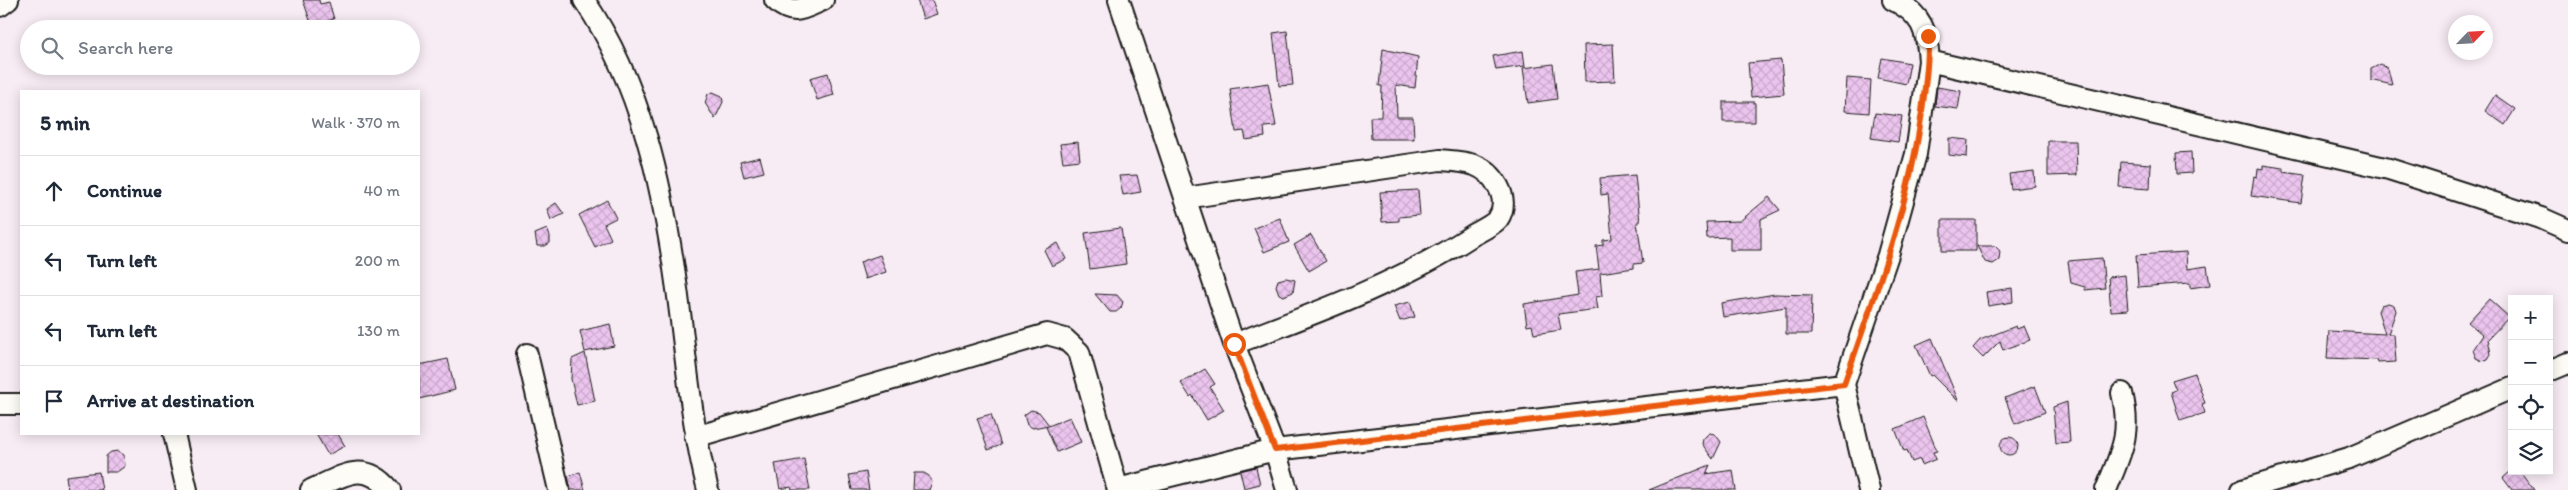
<!DOCTYPE html>
<meta charset="utf-8">
<style>
body{margin:0;font-family:Itim,sans-serif;background:#f2f2f3;color:#1f2937}
.controls{position:absolute;right:15px;bottom:15px;display:grid;overflow:hidden;border-radius:0px;box-shadow:0 2px 12px #0003}
.controls button{width:45px;height:45px;display:grid;place-items:center;padding:0;border:0;border-bottom:1px solid #e0e1e3;background:#fff;color:#1f2937;font:25px sans-serif}
.compass{position:absolute;left:2448px;top:15px;width:45px;height:45px;border-radius:50%;background:#fff;box-shadow:0 2px 12px #0003;rotate:65deg}
.stop{position:absolute;width:15px;height:15px;margin:-11px;border:4px solid #ea580c;border-radius:50%;background:#fff}
.stop.end{background:#ea580c;border-color:#fff;box-shadow:0 1px 5px #0008}
.list{margin:0;padding:0;list-style:none}
h2{display:flex;justify-content:space-between;align-items:center;height:65px;margin:0;padding:0 20px;font-size:21px}
h2 small{font-size:16px;font-weight:400;color:#747a83}
.list li{display:grid;grid-template-columns:32px 1fr auto;gap:15px;align-items:center;box-sizing:border-box;height:70px;padding:0 20px;border-top:1px solid #e0e1e3}
.list b{display:block;font-size:19px;white-space:nowrap}
.list em{font-size:16px;font-style:normal;color:#747a83}
.icon{flex:none;width:28px;height:28px;fill:none;stroke:currentColor;stroke-width:2;stroke-linecap:round;stroke-linejoin:round}
.map{position:relative;flex:none;width:2568px;height:490px;overflow:hidden}
.search{position:absolute;background:#fff;box-shadow:0 2px 12px #0003;left:20px;top:20px;width:400px;height:55px;display:flex;align-items:center;gap:12px;box-sizing:border-box;padding:0 18px;border-radius:28px;color:#747a83;font-size:19px}
.panel{position:absolute;background:#fff;box-shadow:0 2px 12px #0003;left:20px;top:90px;width:400px;height:345px;border-radius:0px}
.map>svg:first-child{display:block}
.building{fill:url(#building-cross-hatch);stroke:#1c1c1c}
.lines{fill:none;stroke-linecap:round;stroke-linejoin:round}
.minor-casing{stroke:#1c1c1c;stroke-width:24}
.minor{stroke:#fdfcf7;stroke-width:20}
.route{stroke:#ea580c;stroke-width:6}
</style>
<div class="map">
<svg width="2568" height="490" viewBox="0 0 2568 490">
<defs>
<pattern id="building-cross-hatch" width="8" height="8" patternUnits="userSpaceOnUse" patternTransform="scale(1.25)"><rect width="8" height="8" fill="#ecc5ee"/><path d="M0 0l8 8M0 8l8-8" fill="none" stroke="#caa9cc"/></pattern>
</defs>
<rect width="100%" height="100%" fill="#f8ecf4"/>
<filter id="ink" filterUnits="userSpaceOnUse"><feTurbulence type="fractalNoise" baseFrequency=".02" numOctaves="2"/><feDisplacementMap in="SourceGraphic" scale="10" xChannelSelector="R" yChannelSelector="G"/><feConvolveMatrix kernelMatrix="1 2 1 2 8 2 1 2 1" color-interpolation-filters="sRGB"/></filter>
<g filter="url(#ink)">
<path class="building" d="M303,0H319L320,4L329,2L334,19L312,26Z
M917,0H932L937,14L923,19Z
M1287,31L1293,85L1279,86L1273,33Z
M1613,44L1615,81L1585,82L1584,45Z
M1383,49L1418,57L1415,88L1396,85L1397,117H1413L1414,139H1371L1370,117H1381L1382,86H1379Z
M1523,51L1525,66L1496,70L1493,56Z
M1882,58L1910,63L1906,84L1878,78Z
M1781,60L1784,94L1751,97L1748,63Z
M1553,64L1557,99L1528,103L1523,68Z
M2381,64L2388,69L2392,85L2371,80V69Z
M828,73L834,95L817,100L810,78Z
M1847,78L1871,80L1869,113L1845,111Z
M1268,83L1276,126L1264,127L1265,137L1246,140L1244,131L1236,132L1230,89Z
M1937,87L1961,91L1958,109L1935,106Z
M713,92L722,96L723,102L715,119L705,103L708,94Z
M2495,95L2515,109L2505,125L2485,111Z
M1723,102H1755V122H1723Z
M1875,113L1902,116L1898,142L1871,138Z
M1949,138L1968,140L1967,157L1949,155Z
M2048,141H2076L2077,175L2048,176Z
M1078,142L1080,160L1063,162L1060,144Z
M2191,152L2192,173L2177,174L2176,153Z
M760,157L764,172L744,177L740,162Z
M2121,162L2151,164L2150,189L2119,187Z
M2263,165L2283,168V172L2305,175L2301,203L2251,196L2254,176L2257,177L2258,168L2263,169Z
M2034,171L2035,186L2011,189L2009,174Z
M1137,175L1141,192L1123,195L1119,176Z
M1635,175L1640,222H1637L1643,263L1634,264V268L1600,273L1602,296L1596,297L1598,309L1558,314L1561,330L1534,334L1532,325L1527,326L1524,304L1578,295L1575,272L1599,269L1596,246L1603,245V240L1612,239L1608,194L1601,195L1600,178Z
M1418,190L1420,215L1399,217V221L1382,222L1380,192Z
M1769,197L1780,210L1761,219V250H1730V237L1707,238L1706,222L1740,221Z
M607,200L616,218L604,224L611,239L595,247L579,215Z
M556,203L564,214L551,220L547,209Z
M1280,218L1289,242L1264,252L1254,228Z
M1942,220H1976V251H1942Z
M1121,228L1126,264L1090,269L1085,233Z
M547,229L550,236V243L545,246H537L535,234Z
M1311,235L1326,261L1309,271L1294,245Z
M1058,243L1066,259L1052,266L1044,250Z
M1977,246H1995L2000,251L1999,260L1993,264L1985,262Z
M2186,252L2187,269L2207,266L2210,285L2190,288V283L2138,287L2136,255Z
M880,255L886,272L865,279L860,262Z
M2102,258L2105,288L2085,290V287L2071,283L2068,261Z
M2125,275L2128,310L2111,311L2108,277Z
M1286,278L1295,280L1293,292L1284,296L1279,294L1276,286L1278,280Z
M2012,288L2013,302L1988,306L1986,292Z
M1095,294L1117,295L1123,302L1121,308L1116,312H1110Z
M1775,294L1812,295L1811,334H1786V307L1723,317L1721,303Z
M2489,299L2509,317L2488,339L2491,354L2488,359L2482,361L2476,358L2473,350L2483,335L2468,322Z
M1410,302L1415,317L1400,321L1394,306Z
M2388,303L2394,305L2396,311L2388,334H2394L2396,362L2378,363L2377,360L2327,358L2329,331L2385,334L2378,311L2381,305Z
M610,324L614,346L585,352L580,331Z
M2016,326L2017,329L2024,326L2030,340L2003,350L2000,341L1983,358L1973,348L1980,340Z
M1932,338L1958,400H1957L1932,375L1930,376L1916,345Z
M585,353L595,401L577,405L571,379L572,359Z
M448,359L455,390L419,399V365Z
M1205,369L1215,384L1210,387L1224,410L1207,420L1192,395L1190,397L1181,383Z
M2195,373L2205,403L2202,404L2205,413L2180,421L2171,392L2176,390L2172,380Z
M2035,386L2045,412L2015,424L2005,398Z
M2067,402L2070,442L2056,443L2053,407Z
M1031,410L1039,412L1049,425L1033,428L1027,425L1024,415Z
M991,414L1001,445L988,450L977,418Z
M1070,417L1081,442L1057,452L1046,427Z
M1923,417L1937,451L1933,452L1936,459L1922,465L1920,459L1912,462L1907,450L1904,451L1895,429Z
M1709,433L1715,434L1721,442L1713,459L1702,444L1703,439Z
M316,434H338L345,446L328,455Z
M2000 446a9 9 0 1 1 18 0a9 9 0 1 1-18 0Z
M118,451L124,455L125,466L117,472H106V456L111,452Z
M804,459L810,490H792L791,487L780,489L775,464Z
M1710,465L1706,474L1733,470L1736,490H1649Z
M1256,467L1260,484L1244,488L1240,471Z
M2511,471H2520L2534,490H2512L2503,478Z
M99,472L102,490H68L66,476Z
M580,472L585,490H571L568,476Z
M866,472L869,490H852L849,475Z
M914,473H924L929,476L932,482L929,490H913Z"/>
<g class="lines">
<defs>
<path id="minor" d="M584,0C642,85 663,189 677,289C686,356 691,424 708,490
M775,0C793,17 803,9 823,0
M1119,0L1234,344L1275,450L1287,490
M1893,0C1922,14 1927,30 1929,61L2389,169L2541,218L2568,230
M0,6L8,0
M1185,198L1440,160C1465,162 1485,162 1498,186C1504,197 1505,209 1498,219C1493,225 1480,231 1473,235C1399,283 1316,313 1234,344
M527,354L559,490
M2549,371L2568,363
M0,404H21
M174,434L187,490
M695,437L1047,334L1065,339L1079,352L1118,490
M1118,489L1275,450L1844,384
M311,490C341,477 364,458 390,490
M1869,490L1844,384L1888,255L1916,154L1929,61
M2106,490C2121,452 2132,435 2122,393
M2242,490L2349,458L2512,388"/>
</defs>
<use href="#minor" class="minor-casing"/>
<use href="#minor" class="minor"/>
</g>
</g>
<g class="lines" filter="url(#ink)">
<path class="route" d="M1234,344L1275,450L1844,384C1875,295 1909,206 1922,112C1925,86 1929,62 1928,36"/>
</g>
</svg>
<div class="controls">
<button>+</button>
<button>−</button>
<button><svg class="icon" aria-label="locate" viewBox="0 0 24 24"><circle cx="12" cy="12" r="6"/><path d="M12 2v4M12 18v4M2 12h4M18 12h4"/></svg></button>
<button><svg class="icon" aria-label="layers" viewBox="0 0 24 24"><path d="M12 4l9 5-9 5-9-5zM3 14l9 5 9-5"/></svg></button>
</div>
<svg class="compass" viewBox="-18 -18 36 36"><path d="M0-13l5 13h-10z" fill="#e53935"/><path d="M0 13l5-13h-10z" fill="#747a83"/></svg>
<div class="stop" style="left:1234px;top:344px"></div>
<div class="stop end" style="left:1928px;top:36px"></div>
<div class="search"><svg class="icon" aria-label="search" viewBox="0 0 24 24"><circle cx="10" cy="10" r="6"/><path d="M15 15l6 6"/></svg>Search here</div>
<section class="panel">
<h2>5 min<small>Walk · 370 m</small></h2>
<ul class="list">
<li><svg class="icon" aria-label="ahead" viewBox="0 0 24 24"><path d="M12 20V5M6 11l6-6 6 6"/></svg><div><b>Continue</b></div><em>40 m</em></li>
<li><svg class="icon" aria-label="left" viewBox="0 0 24 24"><path d="M17 20v-9H6M10 6l-5 5 5 5"/></svg><div><b>Turn left</b></div><em>200 m</em></li>
<li><svg class="icon" aria-label="left" viewBox="0 0 24 24"><path d="M17 20v-9H6M10 6l-5 5 5 5"/></svg><div><b>Turn left</b></div><em>130 m</em></li>
<li><svg class="icon" aria-label="arrive" viewBox="0 0 24 24"><path d="M6 21V4h12l-3 4 3 4H6"/></svg><div><b>Arrive at destination</b></div></li>
</ul>
</section>
</div>
